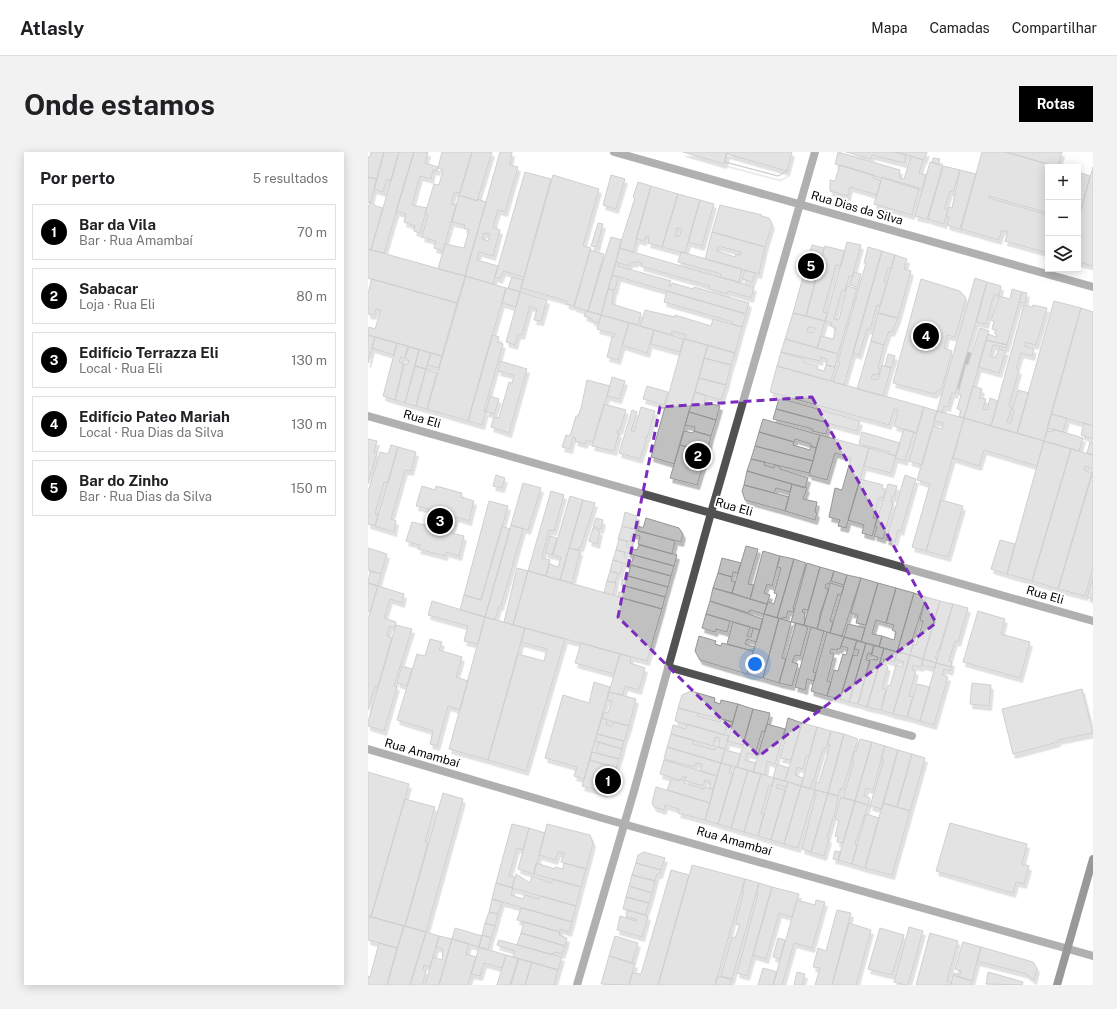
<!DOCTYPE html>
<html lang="pt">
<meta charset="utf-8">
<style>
body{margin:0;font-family:"Public Sans",sans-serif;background:#f2f2f2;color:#202124}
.controls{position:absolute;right:12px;top:12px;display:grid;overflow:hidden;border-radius:0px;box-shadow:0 2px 10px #0003}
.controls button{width:36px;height:36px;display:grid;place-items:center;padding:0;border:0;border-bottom:1px solid #e0e0e0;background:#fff;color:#202124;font:20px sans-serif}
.you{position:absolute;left:387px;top:512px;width:14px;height:14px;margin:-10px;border:3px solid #fff;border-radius:50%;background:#1a73e8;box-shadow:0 0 0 6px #1a73e833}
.badge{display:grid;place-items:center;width:26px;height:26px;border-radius:50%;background:#000;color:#fff;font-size:13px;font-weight:700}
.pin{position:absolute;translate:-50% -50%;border:2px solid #fff;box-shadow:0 1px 4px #0006}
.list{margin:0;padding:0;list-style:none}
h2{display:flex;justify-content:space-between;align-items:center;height:52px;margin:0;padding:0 16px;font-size:17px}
h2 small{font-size:13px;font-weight:400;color:#757577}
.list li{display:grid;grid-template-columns:26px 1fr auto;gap:12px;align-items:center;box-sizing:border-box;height:56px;margin:0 8px 8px;padding:0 8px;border:1px solid #e0e0e0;border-radius:0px}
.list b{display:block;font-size:15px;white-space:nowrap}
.list p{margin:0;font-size:13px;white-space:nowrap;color:#757577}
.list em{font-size:13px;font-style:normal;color:#757577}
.icon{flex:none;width:22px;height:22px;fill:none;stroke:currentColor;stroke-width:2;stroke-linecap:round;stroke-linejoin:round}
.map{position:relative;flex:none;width:725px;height:833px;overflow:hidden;border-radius:0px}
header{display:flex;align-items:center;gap:24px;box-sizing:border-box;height:56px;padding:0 20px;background:#fff;border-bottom:1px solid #e0e0e0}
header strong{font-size:19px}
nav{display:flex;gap:22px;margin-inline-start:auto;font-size:14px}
.intro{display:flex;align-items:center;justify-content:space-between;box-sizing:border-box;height:96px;padding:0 24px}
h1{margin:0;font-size:28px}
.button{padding:10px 18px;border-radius:0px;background:#000;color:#fff;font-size:14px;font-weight:700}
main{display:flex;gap:24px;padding:0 24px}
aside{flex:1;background:#fff;border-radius:0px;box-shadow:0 2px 10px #0003}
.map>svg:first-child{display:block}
.water{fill:#9f9f9f}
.building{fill:#c0c0c0;stroke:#959595;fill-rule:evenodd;filter:url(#shadow)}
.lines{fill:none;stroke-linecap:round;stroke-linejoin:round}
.street{stroke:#515151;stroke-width:8}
.secondary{stroke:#1e1e1e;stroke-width:8}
.marked{fill:none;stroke:#7b2cbf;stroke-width:3;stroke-dasharray:8 5;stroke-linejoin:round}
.labels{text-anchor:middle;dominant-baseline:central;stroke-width:3.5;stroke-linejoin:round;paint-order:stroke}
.street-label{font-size:12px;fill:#000;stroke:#fff}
</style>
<header>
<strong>Atlasly</strong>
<nav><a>Mapa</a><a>Camadas</a><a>Compartilhar</a></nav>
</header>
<div class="intro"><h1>Onde estamos</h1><a class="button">Rotas</a></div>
<main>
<aside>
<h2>Por perto<small>5 resultados</small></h2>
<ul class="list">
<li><span class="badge">1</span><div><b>Bar da Vila</b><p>Bar · Rua Amambaí</p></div><em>70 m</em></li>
<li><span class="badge">2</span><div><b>Sabacar</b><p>Loja · Rua Eli</p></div><em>80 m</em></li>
<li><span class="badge">3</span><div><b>Edifício Terrazza Eli</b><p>Local · Rua Eli</p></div><em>130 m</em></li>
<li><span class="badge">4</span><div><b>Edifício Pateo Mariah</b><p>Local · Rua Dias da Silva</p></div><em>130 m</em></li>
<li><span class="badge">5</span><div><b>Bar do Zinho</b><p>Bar · Rua Dias da Silva</p></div><em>150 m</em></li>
</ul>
</aside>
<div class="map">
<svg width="725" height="833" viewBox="0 0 725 833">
<defs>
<filter id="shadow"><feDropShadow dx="2.5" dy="4.5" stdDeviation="0" flood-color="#0004"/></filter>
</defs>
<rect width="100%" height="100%" fill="#fff"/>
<path class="water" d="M593,197L608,203L598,239L589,237L593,222Z"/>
<path class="building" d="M3,0H16L9,27L0,25V5H2Z
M16,0H31L23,29L19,27L15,40L6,37Z
M31,0H46L16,101L3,98Z
M46,0H60L57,11L70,15L69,19L65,18L63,27L52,24L44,53L59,56L52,81L46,79L47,74L36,70L38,62L28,59Z
M74,0H104L92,41L86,40L83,52L88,53L75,99L66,96L68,89L54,85L60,63L57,62L66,32L71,33L75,18L70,16Z
M104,0H124L109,49L91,43Z
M132,0H144L142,13L150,15L137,60L130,58L125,75L132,78L125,104L111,100L109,108L130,114L125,132L97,124ZM116,81L122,82L120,89L114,87Z
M315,0H359L356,12Z
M359,0H424L419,19L410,24L357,10Z
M470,0L532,18L531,25L536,27L543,4L555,8L551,21L558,23L554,38L467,12Z
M478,0H527L538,3L536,11L504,3L503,7Z
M527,0H559L556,8Z
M614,0H637L691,15H680V61L621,44V46L680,63V101L637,89L640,80L634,78L631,88L593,77Z
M638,0H694L690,15Z
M359,2L419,19L410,24L357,10Z
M565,6L572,7L570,12L564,10Z
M562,10L575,14L559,67L547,64Z
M472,13L506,23L505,26L513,29L509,43L482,35L480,44L462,39V28L467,29Z
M575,14L592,18L585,40L582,39L578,52L576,57L580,58L576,72L560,67Z
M725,15V114L710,110V68Z
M592,18L608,22L592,77L579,73L581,65L578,64L581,55L584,56Z
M157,20L183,27L156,125L135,119L132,127L127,125Z
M710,20L722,24L710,68Z
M185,23L231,37L215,94L223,96L206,154L198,152L199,149L153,136Z
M243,23L257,27L248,57L235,53Z
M0,25L9,27L2,51L0,50Z
M514,25L551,36L544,63L506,52Z
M270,30L283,34L265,100L251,96L267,46L265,45Z
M283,34L310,42L294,95L280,91L281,85L278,84L276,89L268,87Z
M310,42L332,48L317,101L294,95ZM309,76L314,77L311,85L307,84Z
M91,43L109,49V47L118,50L97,124L70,117L77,92L96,96L101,78L96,76L97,73L84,70Z
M332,48L346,52L334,94L320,90Z
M2,49L8,54L15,56L3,98L0,97V57Z
M352,53L394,63L393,64L401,66L404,72L397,95L344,80Z
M230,71L235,72L229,95L223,94Z
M344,80L397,95L391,122L337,107ZM350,94L373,100L372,103L368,102L367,105L349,99Z
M243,85L254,88L233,163L220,159Z
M479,90L493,93L484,125L481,124L477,139L474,138L466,167L471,168L479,134L489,137L470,202L449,196L453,184L465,187L468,176L463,174L464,171L457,169Z
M444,93L456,96L438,164L425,161Z
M457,94L477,99L473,114L468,113L455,160L459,161L457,169L438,164Z
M500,95L514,99L476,233L465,230L472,210L470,209L498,111H496Z
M251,96L386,135L383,146L360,139L359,142L341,137L342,134L273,114L274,111L268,109L267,111L262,110L261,114L248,110Z
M0,97L97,124L89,151L0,126Z
M222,98L236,102L220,159L206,155Z
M514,99L527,103L523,117L520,116L516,130L519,131L512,154L509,153L502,178L499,177L491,203L485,201Z
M313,100L374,117L371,130L352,125L353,122L310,110Z
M527,103L539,107L536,117L543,119L530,166L510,161Z
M248,110L251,111L250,114L303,129L301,134H303L304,131L325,137L326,135L381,151L378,162L244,123Z
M377,118L387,121L384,130L374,127Z
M486,120L493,122L489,135L482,133Z
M244,123L250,125L247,138L240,137Z
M98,124L138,136L100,269L59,257Z
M144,125L155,128L152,140L140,136Z
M607,126L619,130L608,170L587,242L584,241L580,255L576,254L574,260L569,259Z
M4,127L89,151L74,204L0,183L1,175L7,177L13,158L8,157L6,163L0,162V141Z
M553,127L592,139L598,146L587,185L579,183L576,196L584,199L574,236L566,242L525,231Z
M619,130L633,134L631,144L626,142L618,172L608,170Z
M138,136L152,140L148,155L134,151Z
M240,137L246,138L244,152L273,161L270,173L233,163Z
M644,137L654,140L639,193L618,188L620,182L628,185L629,183L627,182L628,178L624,177L626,169L623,168L631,144L642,147Z
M299,139L378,162L374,175L364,172L365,170L296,150Z
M152,140L179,148L173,169L166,168L169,157L162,154L154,183L150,182L147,193L138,190Z
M654,140L659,141L657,151L651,150Z
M686,149L713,156L676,289L649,281Z
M656,153L664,155L665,153L679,156L668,193L657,190L656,194L666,197L664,204L653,201L648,217L651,218L641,254L644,255L639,270L643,271L646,258H644L650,238L661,241L649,281L623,274Z
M713,156L725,160V274L683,262Z
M277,158L307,165V163L343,174L345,167L374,175L367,201L317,187L318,183L304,179L303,183L272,174Z
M218,159L233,163L231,171L224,169V167L216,164Z
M425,161L457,169L449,196L417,187ZM440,175L447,176L445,181L439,180Z
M510,161L530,166L524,180L521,179L516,193L503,189Z
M233,163L261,171L250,208L239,205L244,185H246L247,182L229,177Z
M261,171L286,178L279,201L254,193Z
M612,176L621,179L596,266L591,265L593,258L589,257L593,243L590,242L598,212L600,213Z
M286,178L316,187L312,200L283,192Z
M1,183L7,185L0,211V187Z
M124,183L131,185L129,190L135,192L116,259H118L114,273L100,269Z
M7,185L29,191L26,203L4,196Z
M316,187L340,193L306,312L283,305Z
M417,187L470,202L467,215L458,213L459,207L453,205L452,209L413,200Z
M618,188L639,193L638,196L625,193L622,204L627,206L631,197L638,199L631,221L610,215Z
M503,189L516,193L510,216L512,217L510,223L505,222L503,227L510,228L514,213L523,216L515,244L489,237Z
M29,191L40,194L37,206L33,205L31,210L36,211L27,248L15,244Z
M340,193L367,201L363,213L336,206Z
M41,195L51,198L37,251L27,248L36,212H40L41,208L37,206Z
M51,198L63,201L58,217L47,214Z
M413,200L436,207L435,210L450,214L449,217L456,219L458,213L467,215L463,229L409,214Z
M63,201L74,204L71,216L59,213Z
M520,202L527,204L523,216L517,214Z
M336,206L363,213L358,233L331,226Z
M132,209L159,217L141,281L123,275L126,265L131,266L141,230L144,231L146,223L130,219Z
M47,214L58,217L48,254L37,251Z
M409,214L556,255L548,281L526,274L530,258L526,257L521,273L402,240Z
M58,217L69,221L59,257L48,254Z
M244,225L257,229L251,247L239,244Z
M331,226L358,233L353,248L327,240Z
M219,228L242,234L225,290L218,288L217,292L207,289L208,286L205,285L202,297L194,295L198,283L202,284L208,264H210L213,256Z
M279,234L300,240L296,253L275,247Z
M605,234L614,237L611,246L618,247L615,257L619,258L622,246L630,249L623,274L596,266Z
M327,240L338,244L336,250L352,254L348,268L321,260Z
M122,244L131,247L126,262L118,260Z
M411,246L492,269L489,279L408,257Z
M236,252L258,258L252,278H250L249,281H251L246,299L224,294Z
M273,255L287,259L279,286L277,285L278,289L272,307L251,301L264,258L269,260L263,279L266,280Z
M556,255L569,259L554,313L541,309Z
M408,257L461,271L458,282L444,279L445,277L405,267Z
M569,259L596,266L558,399L544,395L562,332L549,328L565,274L574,277L575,271L566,269Z
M321,260L348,268L343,284L326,279L327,275L317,273Z
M683,262L699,266L695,280L679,276Z
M596,266L676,289L669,314L616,298L611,314L585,306Z
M395,267L452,283L448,296L443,294V292L427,287L426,290L391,280Z
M716,271L725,274V287L713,283Z
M536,277L546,280L537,309L527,306Z
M685,277L715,286L711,299L676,289L679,279L685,280Z
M316,279L325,281L326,279L343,284L339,301L312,293Z
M391,280L426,290L425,293L442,298L443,294L448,296L445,309L387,294Z
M494,280L532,291L528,304L521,302L522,300L491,292Z
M452,283L501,296L478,376L470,374L472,368L461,365L467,336L474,338L483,306L467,301L459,328L441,323Z
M0,287L9,289L6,300L9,301L0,332Z
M676,289L703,297L664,429L639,422Z
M722,290L725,291V303L719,301Z
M23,293L30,295L20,331L16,330L7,362L10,363L7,374L0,372V340L12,300L20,302Z
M312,293L339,301L329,333L302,326Z
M387,294L445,309L441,321L383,307Z
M30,295L48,300L43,319L37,318L23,367L28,369L26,380L7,374Z
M501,296L528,304L523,321L496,314Z
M703,297L725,303V317L717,314L716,318L724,321L690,437L664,429Z
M383,307L397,310L396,313L406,316L407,313L412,315V317L440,326L437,336L379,319Z
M379,319L424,332L422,340L408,336L406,341L376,333Z
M725,319V417L717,444L690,437Z
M128,323L137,326L134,336L125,334Z
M537,323L548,327L533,379L530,378L527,390L518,388Z
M492,327L515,333L514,336L518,338L515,346L511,345L505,366L509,367L504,384L494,381L496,373L480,368Z
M155,331L173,336L160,378L143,373Z
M424,332L439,336L435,347L449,350L447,360L449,361L447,368L417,359Z
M520,332L529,334L526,345L524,344L523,350L525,351L515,387L506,384L509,375L507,374Z
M376,333L421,345L417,359L377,348L374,339Z
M54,334L67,338L68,334L94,341L93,345L106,349L101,369L88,365L83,381L96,384L91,404L78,400L77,404L50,397L52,393L38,389L44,370L57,373L61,357L48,354Z
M183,339L196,343L186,379L181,378L175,401L174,406L182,408L178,424L160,419Z
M202,344L215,348L192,428L178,424L181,412L190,415L193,405L185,403Z
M215,348L227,351L213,395H211L210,398L201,396Z
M573,348L595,354L580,405L558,399Z
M121,349L140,354L113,448L96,443Z
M257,360L269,364L266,377L254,374Z
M228,366L235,368L233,377L225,375Z
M278,366L311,376L315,382L313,390L270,379L271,374L275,376Z
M143,373L155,377L133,454H131L127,468L117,465Z
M134,374L142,377L117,465L92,458L96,443L113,448Z
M254,374L307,389L304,402L270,392L272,384L264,382L262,390L250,387Z
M225,376L232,379L229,392L221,389Z
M182,384L189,386L184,403L177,401Z
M251,387L259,389L258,395L269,398L271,393L309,403L306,414L248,398Z
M632,388L647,392L639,422L623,417Z
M378,394L390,397L380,432L386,433L382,447L364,441Z
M0,396L19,402L13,422L0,418Z
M201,396L212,399L204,431L192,428Z
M248,398L257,400L256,405L264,410L266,403L306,414L303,424L245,408Z
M395,399L412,404L404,434L399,432L396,441L402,443L399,452L382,447Z
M412,404L426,407L409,466L396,462L400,450L406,452L409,442L406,441L413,416L409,415Z
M354,406L373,411L370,421L365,420L364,425L350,421Z
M426,407L438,411L425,456L426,457L425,460L420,459L418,466L415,465L414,467L409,466Z
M245,408L255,411L252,422L242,419Z
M439,411L452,415L440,458L435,457L434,460L437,461L436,466L437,467L436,473L423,470Z
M263,413L303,424L300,435L260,424Z
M452,415L466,419L463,429L460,432H458L457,436L461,437L451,465L452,466L449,477L436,473Z
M149,416L160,419L145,473L136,470Z
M2,419L13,422L10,434L0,431Z
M160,419L294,457L279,509L145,473Z
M242,419L250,421L247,431L239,429Z
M466,419L479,423L476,433L463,429Z
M350,421L364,425L363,429L367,430L364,441L345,436Z
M479,423L493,426L474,484L462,481Z
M260,424L300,435L297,445L253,433L254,427L259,429Z
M725,425V447L719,445Z
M493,426L510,431L498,473L488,471L490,463L483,461Z
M239,429L248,431L245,443L236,441Z
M0,431L10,434L2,460L0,459Z
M462,431L476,435L473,443L470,442L462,469L465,470L462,481L449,477Z
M510,431L528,436L518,471L508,468L504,482L514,484L511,495L493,490Z
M10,434L36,442L34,451L22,447L16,466L28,470L27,476L22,474L19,484L24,486L10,535L7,534L0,558V467Z
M257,434L297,445L294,457L250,445L251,440L256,441Z
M345,436L399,452L396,462L382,458L381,461L342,449Z
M528,436L546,441L529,500L511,495L514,484L526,488L528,480L524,478L526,473L518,471Z
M546,441L558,445L543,491L545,492L542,503L529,500Z
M558,445L572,449L555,507L542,503L545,492L548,493L555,469L552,468Z
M64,449L117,465L110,492L96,489L100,474L60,463Z
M342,449L395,467L392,478L338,462Z
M572,449L585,452L571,498H570L567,506L570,507L568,511L555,507Z
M585,452L600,456L590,490L587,489L581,509L584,510L583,515L568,511Z
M610,459L637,467L633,482L662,490L652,526L595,510Z
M338,462L362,469L359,480L348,477L347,480L334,476Z
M396,462L411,466L395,526L379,522Z
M117,465L157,476L120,608L81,597Z
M411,466L423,470L414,506L418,507L411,531L395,526Z
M365,470L382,475L379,484L383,485L385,476L392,478L388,490L379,487L377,492L387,495L385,499L359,492Z
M428,471L440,475L432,504L427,503L424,510L430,512L424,534L411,531Z
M480,472L497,476L493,490L476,485Z
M28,473L44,477L26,534H29L16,579L0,574V570Z
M443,475L456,479L445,520L448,521L446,529L439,527L437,538L427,535Z
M157,476L197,487L158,619L120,608L150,502L176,509L179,497L153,490Z
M459,480L476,485L472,497L470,496L469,498L463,497L462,501L466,502L459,529L463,530L459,544L443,539Z
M331,484L348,489L347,492L353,494L354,491L385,499L379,522L332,508L327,499Z
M476,485L489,488L472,547L459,544L466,518L470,519L475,502L478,503L480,496L473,494Z
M62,487L74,490L71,498L94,505L88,525L100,529L92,558L80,554L69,594L62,592L65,579L29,568L49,502L57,504Z
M489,488L498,491L481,550L472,547L485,503L489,504L491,498L486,497Z
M213,491L252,502L246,522L207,511Z
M498,491L506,493L504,502L500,501L498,508L502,509L490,552L481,550Z
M506,493L516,496L499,555L490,552L502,507L509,508L510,505L503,503Z
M516,496L529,500L526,510L516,507L515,511L520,515L514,536L518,537L513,558L499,555Z
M529,500L542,503L525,562L513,558L520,533L522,534L528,513L534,515L536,510L527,507Z
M252,502L263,505L262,511L277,516L271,538L257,534L255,543L241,540Z
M542,503L555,507L553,515L545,513L544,518L548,519L541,544L545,545L539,565L525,562Z
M555,507L568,511L567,516L554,513Z
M568,511L583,515L582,519L576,517L574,523L580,525L566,573L552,569Z
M34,514L44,517L39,534L29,531Z
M226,530L242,535L216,627L206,624L209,615L177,606L195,543L221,551Z
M604,531L623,533L621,554L602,552Z
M549,532L562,535L552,569L539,565Z
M714,537L725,581L690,588V590L645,602L634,557Z
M323,539L347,546L346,550L352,552L353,548L370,552L365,570L310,556L314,543Z
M241,540L268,547L261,574L234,566L236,560L240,561L244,549L239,548Z
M370,552L385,557L375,593L359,589Z
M310,556L330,561L329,564L352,570L353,567L365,570L364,574L359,572L356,583L307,569Z
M385,557L402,561L397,580L394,579L387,603L379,601L377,608L388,611L385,620L369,615Z
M234,566L239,568L238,573L244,574L245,570L261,574L256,589L229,582Z
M420,566L434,571L423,608L412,606L417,589L415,588Z
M434,571L449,575L441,605L438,604L435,617L429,615L427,623L435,626L433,634L417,629Z
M319,572L361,584L357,597L350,595L352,586L347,585L345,594L303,582L305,573L318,577Z
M399,572L417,577L407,612L399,609L397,623L385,620Z
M449,575L463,579L458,597L455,596L446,628H445L442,636L433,634Z
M463,579L476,582L460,641L446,638L448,630L451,631L462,593H459Z
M229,582L256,589L254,597L227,589Z
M303,582L326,588L325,592L347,598V594L357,597L353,611L299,595Z
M476,582L490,587L475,637L473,636L470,644L460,641Z
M492,587L504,590L487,649L475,646L486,609L484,608L486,599L488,600Z
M231,590L254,597L251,607L228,601Z
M504,590L517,594L505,638L498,636L496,644L502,646L500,653L487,649Z
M517,594L530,598L514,657L502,654L516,607L513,606Z
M299,595L353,611L349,624L332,619L334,612L328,611L326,615L296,607Z
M357,598L373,602L369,615L353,611Z
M530,598L544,602L529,655L515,651Z
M224,600L251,607L248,616L222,608Z
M544,602L557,606L542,659L529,655Z
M222,608L248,616L243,637L236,640L214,634Z
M296,608L349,624L345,637L341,636L343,630L337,628L335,634L317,629L318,624H316L312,628L292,622Z
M353,611L363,614L361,621L365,622L350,672L337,668Z
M409,612L421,616L417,629L405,626Z
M367,615L380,618L363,676L350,672Z
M380,618L393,622L376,680L363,676Z
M0,620L41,632L3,765L0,764Z
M393,622L406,626L404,634L401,633L393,662H396L390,684L376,680Z
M406,626L420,630L418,635L409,632L408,636L417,638L403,688L390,684Z
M303,627L310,629L311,627L316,629V631L336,637L337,635L345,637L342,651L299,638Z
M420,630L433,634L416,692L403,688Z
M433,634L447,638L430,696L416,692Z
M288,635L342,651L337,668L310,661L311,657L297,653L296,658L286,655L284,651Z
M447,638L460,641L443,700L434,697L448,642L446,641Z
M75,641L95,647L58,780L37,774Z
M460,641L470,644L468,653H469L459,686L461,687L456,704L443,700Z
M473,645L487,649L475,691L469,690L470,685L467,684L471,668L467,667Z
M37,647L67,655L57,690L60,691L37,774L3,765Z
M487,649L500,653L487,692L489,693L484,712L470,708Z
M515,651L542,659L524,723L497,716Z
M498,662L511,666L497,716L484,712Z
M582,671L659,692L654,712L661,714L656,732L648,730L645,741L568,719Z
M144,672L161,676L155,698L149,696L141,724L147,725L144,736L128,731Z
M179,672L222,683L225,691L218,717L193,710L196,701L190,700L187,708L171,703Z
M161,676L177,681L166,722L150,717Z
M467,699L473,700L470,708L465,707Z
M276,700L297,706L293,718L268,711L270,703Z
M168,711L187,717V715L195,717L196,711L218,717L213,735L166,722Z
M268,711L293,718L292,722H289L287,729L264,723Z
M324,713L377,727L347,833H290Z
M303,718L321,723L290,833H261L264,821L273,822Z
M148,722L162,731L164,724L183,731L185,727L213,735L208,754L144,736Z
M264,723L287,729L284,741L261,734Z
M377,727L391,731L364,827L353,824L364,785L367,786L372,773L368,772V769L376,739H374Z
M128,731L145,736L143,743L155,747L157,743L171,747L172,744L208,754L204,770L124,747Z
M391,731L404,735L379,824L369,821L390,742H388Z
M261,734L284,741L281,751L258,745Z
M404,735L431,742L424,765L411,761L398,807L385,803Z
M258,745L281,751L277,763L255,757Z
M124,747L134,750L130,762L121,760Z
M429,748L447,753L448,748L457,750L444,796L426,791L414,833H405Z
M153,756L204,770L201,780L192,777V780L149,768Z
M260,758L280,764L274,785L249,778L252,764L268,769V767L258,765Z
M469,758L483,761L464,833H447L452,816L445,815L450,796L458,799Z
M121,760L130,762L127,774L117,771Z
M0,764L36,774L29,796L0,788Z
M156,770L192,780L191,783L199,786L197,794L153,781Z
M117,771L127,774L123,786L114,783Z
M481,771L503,778L488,833H464Z
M36,774L58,780L42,833H19Z
M541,775L555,779L540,833H537L526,830Z
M87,776L114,784L111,795L84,787Z
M512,776L536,783L524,823L500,817Z
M58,780L71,784L62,815L56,813L55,817L58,820L54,833H42Z
M153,781L197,794L194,802L186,800L185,803L149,793Z
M562,781L590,789L579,829L584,831L583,833H548Z
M114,783L123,786L120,798L111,795Z
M71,784L84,787L71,833H57L65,805L74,808L75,797L68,795Z
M247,784L270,791L264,811L241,804Z
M410,786L417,788L412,807L405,805Z
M84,787L101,792L98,802L108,805L100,833H71Z
M131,788L194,805L190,818L145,805L147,799L129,793Z
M595,790L613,795L604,829L585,823L586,821L592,823L593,819L587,817Z
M11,791L29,796L19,833H0V824L2,825Z
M111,795L138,803L134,816L116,811L112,824L103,822Z
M613,795L665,810L669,816L666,828L659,823V822L609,809Z
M138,803L150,806L142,833H129Z
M241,804L267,812L261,833L233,832Z
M151,807L164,810L157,833H143Z
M164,810L190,818L186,833H157Z
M395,816L409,820L405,833H390Z
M429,820L437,822L434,833H426Z
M620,820L655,830L654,833L618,832Z
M585,823L604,829L603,833H583Z
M350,824L364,828L362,833H347Z"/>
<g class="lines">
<path class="street" d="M246,0L725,135
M0,264L725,469
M300,515L544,584
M0,597L234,666L725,804
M209,833L266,639L343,361L447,0"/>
<path class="secondary" d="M689,833L725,707"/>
</g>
<path d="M0 0H725V833H0ZM444,245L568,471L391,604L250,465L292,255Z" fill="#fff" fill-opacity=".55" fill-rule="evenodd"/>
<path class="marked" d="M444,245L568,471L391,604L250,465L292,255Z"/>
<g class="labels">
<g class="street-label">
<text transform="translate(489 56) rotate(16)">Rua Dias da Silva</text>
<text transform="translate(54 267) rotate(16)">Rua Eli</text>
<text transform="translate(366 355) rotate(16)">Rua Eli</text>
<text transform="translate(677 443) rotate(16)">Rua Eli</text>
<text transform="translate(54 601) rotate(16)">Rua Amambaí</text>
<text transform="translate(366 689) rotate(16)">Rua Amambaí</text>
</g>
</g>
</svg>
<div class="controls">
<button>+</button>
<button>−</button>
<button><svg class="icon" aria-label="layers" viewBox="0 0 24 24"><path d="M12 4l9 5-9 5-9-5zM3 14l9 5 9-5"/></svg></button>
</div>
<div class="you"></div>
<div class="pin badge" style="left:240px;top:629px">1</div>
<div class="pin badge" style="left:330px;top:304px">2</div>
<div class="pin badge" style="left:72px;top:369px">3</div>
<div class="pin badge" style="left:558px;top:184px">4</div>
<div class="pin badge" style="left:443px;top:114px">5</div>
</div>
</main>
